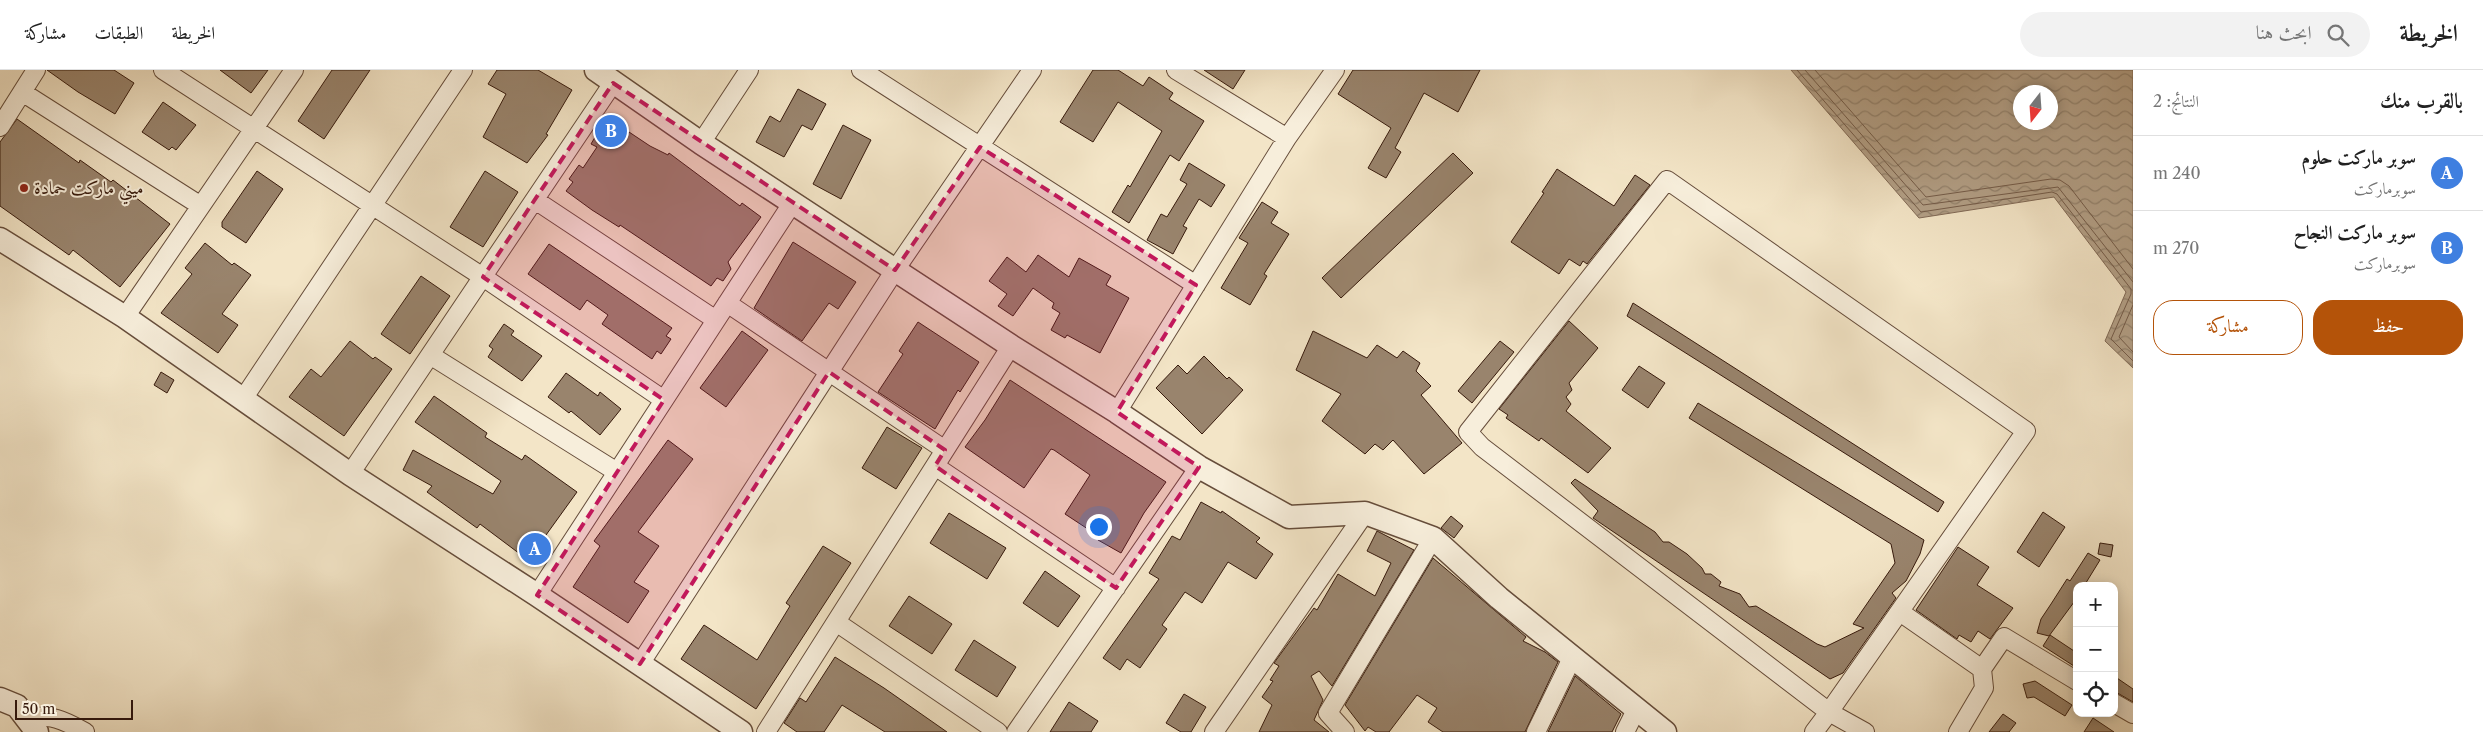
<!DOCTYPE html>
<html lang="ar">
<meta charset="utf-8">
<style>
body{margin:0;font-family:"Libre Caslon Text",Amiri,serif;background:#f2f2f2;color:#222;direction:rtl}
.controls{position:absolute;right:15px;bottom:15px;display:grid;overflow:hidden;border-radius:10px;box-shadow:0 2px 12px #0003}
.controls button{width:45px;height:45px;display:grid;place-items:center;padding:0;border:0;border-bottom:1px solid #e0e0e0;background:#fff;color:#222;font:25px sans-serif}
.compass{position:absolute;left:2013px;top:15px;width:45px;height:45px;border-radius:50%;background:#fff;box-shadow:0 2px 12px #0003;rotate:197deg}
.scale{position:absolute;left:15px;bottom:12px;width:118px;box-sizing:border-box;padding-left:5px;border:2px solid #371a0c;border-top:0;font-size:14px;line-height:18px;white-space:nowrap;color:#371a0c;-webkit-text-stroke:4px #f7eedb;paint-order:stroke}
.you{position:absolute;left:1098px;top:456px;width:18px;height:18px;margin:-12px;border:4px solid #fff;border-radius:50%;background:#1a73e8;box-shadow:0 0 0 8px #1a73e833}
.badge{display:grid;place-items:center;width:32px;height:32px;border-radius:50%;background:#b45309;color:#fff;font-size:16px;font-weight:700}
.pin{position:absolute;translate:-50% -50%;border:2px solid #fff;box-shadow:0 1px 5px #0006}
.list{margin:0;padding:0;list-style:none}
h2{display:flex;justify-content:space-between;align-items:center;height:65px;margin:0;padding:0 20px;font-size:21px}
h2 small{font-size:16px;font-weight:400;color:#767676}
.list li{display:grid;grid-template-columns:32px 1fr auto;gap:15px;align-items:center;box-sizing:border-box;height:75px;padding:0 20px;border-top:1px solid #e0e0e0}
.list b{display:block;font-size:19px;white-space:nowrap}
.list p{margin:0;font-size:16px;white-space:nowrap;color:#767676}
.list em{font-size:16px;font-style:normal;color:#767676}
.actions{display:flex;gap:10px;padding:15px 20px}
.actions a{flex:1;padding:11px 0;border:1px solid #b45309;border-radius:20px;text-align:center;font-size:18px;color:#b45309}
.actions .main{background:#b45309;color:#fff}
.icon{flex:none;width:28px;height:28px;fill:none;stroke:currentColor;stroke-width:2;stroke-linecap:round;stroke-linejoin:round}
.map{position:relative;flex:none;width:2133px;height:662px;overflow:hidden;direction:ltr}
header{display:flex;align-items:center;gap:30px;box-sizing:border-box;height:70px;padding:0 25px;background:#fff;border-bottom:1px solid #e0e0e0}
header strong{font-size:24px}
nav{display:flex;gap:28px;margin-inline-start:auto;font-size:18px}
.search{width:350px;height:45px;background:#f2f2f2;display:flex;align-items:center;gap:12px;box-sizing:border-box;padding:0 18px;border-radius:28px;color:#767676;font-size:19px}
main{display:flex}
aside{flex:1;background:#fff}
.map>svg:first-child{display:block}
.water{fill:url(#water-waves);stroke:#816a56;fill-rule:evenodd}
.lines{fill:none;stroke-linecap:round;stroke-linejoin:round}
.shore{stroke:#755d4a;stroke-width:1}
.building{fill:#99846d;stroke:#371a0c}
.minor-casing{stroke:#664d3b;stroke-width:20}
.tertiary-casing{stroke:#664d3b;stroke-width:25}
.minor{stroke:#f7eedb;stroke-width:18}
.tertiary{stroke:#f7eedb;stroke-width:22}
.marked{fill:#c2185b;fill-opacity:0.2;stroke:#c2185b;stroke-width:4;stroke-dasharray:10 6;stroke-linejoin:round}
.poi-dot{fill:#8f2418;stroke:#f7eedb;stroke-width:2}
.labels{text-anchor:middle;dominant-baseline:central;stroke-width:4;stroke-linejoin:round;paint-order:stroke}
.poi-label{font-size:18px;fill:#371a0c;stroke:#f7eedb;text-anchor:start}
</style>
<header>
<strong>الخريطة</strong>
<div class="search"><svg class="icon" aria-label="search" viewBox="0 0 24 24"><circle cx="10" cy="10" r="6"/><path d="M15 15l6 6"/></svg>ابحث هنا</div>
<nav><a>الخريطة</a><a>الطبقات</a><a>مشاركة</a></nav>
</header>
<main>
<aside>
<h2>بالقرب منك<small>النتائج: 2</small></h2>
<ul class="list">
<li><span class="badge" style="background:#3f7fe0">A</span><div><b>سوبر ماركت حلوم</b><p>سوبرماركت</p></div><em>240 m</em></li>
<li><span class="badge" style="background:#3f7fe0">B</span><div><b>سوبر ماركت النجاح</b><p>سوبرماركت</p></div><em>270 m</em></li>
</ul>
<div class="actions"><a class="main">حفظ</a><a>مشاركة</a></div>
</aside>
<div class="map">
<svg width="2133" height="662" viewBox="0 0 2133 662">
<defs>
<pattern id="water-waves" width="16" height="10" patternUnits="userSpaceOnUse" patternTransform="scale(1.25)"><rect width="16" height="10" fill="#b3a087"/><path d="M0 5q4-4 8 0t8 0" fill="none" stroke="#92826d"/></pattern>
</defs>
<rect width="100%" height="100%" fill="#f3e5c7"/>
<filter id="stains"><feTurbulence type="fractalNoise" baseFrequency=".004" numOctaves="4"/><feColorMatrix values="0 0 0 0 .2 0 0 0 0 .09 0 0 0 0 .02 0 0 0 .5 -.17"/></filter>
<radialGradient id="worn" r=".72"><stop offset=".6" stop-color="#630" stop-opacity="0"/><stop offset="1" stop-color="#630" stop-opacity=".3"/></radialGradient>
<path class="water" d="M1791,0H2133V298L2105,271L2126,222L2054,127L1919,148ZM2020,22H2050V52H2020Z"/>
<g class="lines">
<path class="shore" d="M1797,0L1921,142L2052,122L2057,124L2131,219V224L2111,269L2133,291
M1805,0L1923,135L2058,117L2133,212
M1815,0L1926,127L2051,109L2060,110L2069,116L2133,199
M2133,235L2119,267L2133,282"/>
</g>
<path class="building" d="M47,0H114L134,13L115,44L78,22Z
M220,0H268L251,23Z
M332,0H370L324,69L298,51Z
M497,0H538L572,20L546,64L548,65L527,93L483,67L506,24L488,14Z
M1093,0H1118L1143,16L1149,7L1173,23L1169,29L1204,51L1179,91L1170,85L1129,153L1112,142L1128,115L1130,117L1162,61L1118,32L1093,72L1060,52Z
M1204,0H1245L1233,19Z
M1353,0H1480L1458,42L1424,23L1395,78L1401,82L1386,108L1368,98L1391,58L1338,24Z
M798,19L826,34L812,60L802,55L784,87L756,72L770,46L780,52Z
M163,32L196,55L176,80L172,77L169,80L142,62Z
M17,49L79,93L80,90L111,112L113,110L170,154L120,217L73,180L69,185L0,136V72Z
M843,55L871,70L841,129L813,114Z
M601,57L624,69L629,62L650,76L668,85L669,83L740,136L742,133L761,147L728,192L731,199L723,211L717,208L711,216L620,155L619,157L592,140L566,121L573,112L569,109L579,95L583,98L597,77L591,74Z
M1453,83L1473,103L1341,228L1322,208Z
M1189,93L1225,115L1211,137L1199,129L1183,156L1187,158L1173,184L1147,170L1161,144L1167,147L1187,114L1180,110Z
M1557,99L1614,136L1635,105L1650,115L1587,194L1583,191L1580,196L1569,189L1559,204L1511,172L1544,123L1542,122Z
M257,101L283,119L246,173L222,157V152Z
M485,101L518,122L483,177L450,157Z
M1262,132L1278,142L1271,153L1289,164L1264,204L1267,206L1250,235L1221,218L1248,173L1239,168Z
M793,172L856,212L838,239L829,233L802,271L754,238Z
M205,173L232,195L234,193L251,205L222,244L238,255L218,283L161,243L192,204L185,198Z
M549,174L672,258L666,266L671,269L661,284L657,281L652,289L602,254L608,245L587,230L580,240L528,204Z
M1038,185L1069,207L1079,188L1111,206L1106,215L1129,228L1100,283L1067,265L1065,268L1051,260L1060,243L1052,238L1054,233L1033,218L1013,246L998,236L1007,224L989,211L1007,187L1026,202Z
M421,206L450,226L410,284L381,264Z
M1633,233L1944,432L1938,442L1627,246Z
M1569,251L1598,278L1569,313L1572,320L1566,327L1571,334L1566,341L1611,378L1588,403L1541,368L1539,371L1506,348L1508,345L1499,339Z
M918,252L979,292L960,322L958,320L935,359L878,322L903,284L899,281Z
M504,254L514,261L511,265L542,286L522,311L488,287L493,279L489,276Z
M742,261L768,280L726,337L700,318Z
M1313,261L1367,288L1377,275L1397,288L1403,281L1420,293L1416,301L1431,316L1421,325L1462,373L1424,404L1393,370L1383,380L1375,374L1365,384L1322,351L1341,324L1296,300Z
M350,271L373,289L375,287L392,299L344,366L289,327L311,299L321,307Z
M1500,271L1514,282L1472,333L1458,321Z
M1204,286L1227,309L1229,307L1243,320L1202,364L1156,318L1178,295L1187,304Z
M1639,296L1665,313L1648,338L1622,320Z
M161,302L174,310L167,323L154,315Z
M566,303L598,326L600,322L621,339L600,365L571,341L569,343L548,327Z
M1010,310L1166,412L1144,443L1121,483L1098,470L1100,467L1065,444L1090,405L1054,380L1051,379L1024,418L965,377L985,350Z
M434,326L487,363L485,367L522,390L525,385L577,422L528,490L480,454L477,458L427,422L432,416L403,400L413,380L493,424L501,411L415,352Z
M1698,333L1924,470L1920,484L1906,511L1892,523L1896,528L1843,603L1830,609L1593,448L1598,441L1571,413L1575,409L1655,462L1663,472H1669L1687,484L1702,498L1705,504H1711L1721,512L1719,516L1740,524L1749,537L1756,536L1817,574L1825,577L1864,558L1853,554L1895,493L1891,474L1689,348Z
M887,357L922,378L896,419L862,398Z
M668,370L693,389L638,462L659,476L634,512L649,521L628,553L573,517L600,476L594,471Z
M1201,432L1221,443L1222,441L1260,468L1256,472L1273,484L1256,509L1228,492L1202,533L1185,522L1162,555L1167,559L1140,598L1127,589L1120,600L1103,588L1159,509L1149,503L1172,466L1180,470Z
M2043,442L2065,457L2039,497L2017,482Z
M949,443L1006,478L987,509L930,473Z
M1451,446L1463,456L1454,468L1441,458Z
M1377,461L1414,480L1332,616L1319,601L1311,606L1323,630L1314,650L1329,662H1259L1272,635L1262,627L1273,611L1270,610L1279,596L1274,593L1314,538L1317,540L1338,504L1375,526L1391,493L1367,481Z
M2100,473L2113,475L2111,487L2098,484Z
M823,476L851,493L756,639L681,589L704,555L757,590L790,536L786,533Z
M1958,477L1989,497L1977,515L2013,538L1990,569L1978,561L1971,572L1959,565L1957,569L1916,540Z
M2088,483L2100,490L2084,516H2077V528L2049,566L2037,563L2041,549L2051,534L2067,509L2070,511Z
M1433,488L1526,567L1523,571L1545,582L1558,592L1525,662H1443L1428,652L1437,638L1417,625L1389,662H1376L1368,657L1365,661L1345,635Z
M1045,501L1080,526L1058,557L1023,533Z
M909,526L952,554L932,584L889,556Z
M2050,565L2077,583V598L2043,576Z
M974,570L1016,597L997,627L955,600Z
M835,587L884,618L947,662H885L842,635L824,662H797L784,653L800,628L806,632Z
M1575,606L1621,644L1612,662H1548Z
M2114,606L2133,619V632L2114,621Z
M2035,611L2072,635L2065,646L2034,627L2027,628L2023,614Z
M1184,624L1206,637L1191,662H1181L1166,653Z
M1069,632L1098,651L1091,662H1050Z
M2003,644L2016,653L2009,662H1989Z
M2093,648L2114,662H2084Z"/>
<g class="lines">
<defs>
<path id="minor" d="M163,0L483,207L664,330
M861,0L1196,215
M1176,0L1287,68
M22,22L201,136
M0,57L36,0
M701,73L749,0
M535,130L716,250
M727,233L945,380
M125,247L294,0
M430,285L617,402
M243,329L463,0
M1117,342L1287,68L1335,0
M935,396L1116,518
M350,404L613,13
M537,525L793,132
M1900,542L1982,599L1984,618L1958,662
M836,552L998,662
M640,594L895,200L1032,0
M1982,599L2004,567L2077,611
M2114,633L2133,644
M25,647C52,645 62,649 85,662
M766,662L1011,276
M1016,662L1199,397
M1214,662L1365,443
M1345,662L1328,643L1433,468
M1536,662L1572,588
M1625,662L1637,638
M1814,662L1829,642L2026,361L1667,110L1468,362L1482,377L1829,642L1865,662"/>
<path id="tertiary" d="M596,0L701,73L1011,276L1117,342L1199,397L1289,447L1365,443L1433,468L1499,528L1665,662
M0,169L125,247L350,404L537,525L741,662
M0,629L17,636L37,662"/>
</defs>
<use href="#minor" class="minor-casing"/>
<use href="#tertiary" class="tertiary-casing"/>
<use href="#minor" class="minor"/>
<use href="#tertiary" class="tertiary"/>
</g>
<path class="marked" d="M613,13L895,200L980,77L1196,215L1117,342L1199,397L1116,518L935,396L945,380L829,302L640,594L537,525L664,330L483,207Z"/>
<circle class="poi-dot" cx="24" cy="118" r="5"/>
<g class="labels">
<g class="poi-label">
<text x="34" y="118">ميني ماركت حمادة</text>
</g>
</g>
<rect width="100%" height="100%" filter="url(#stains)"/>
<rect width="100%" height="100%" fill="url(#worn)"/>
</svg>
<div class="controls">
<button>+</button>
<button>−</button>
<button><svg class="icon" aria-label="locate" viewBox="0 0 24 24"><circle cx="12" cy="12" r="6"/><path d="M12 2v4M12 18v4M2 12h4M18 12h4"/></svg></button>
</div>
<svg class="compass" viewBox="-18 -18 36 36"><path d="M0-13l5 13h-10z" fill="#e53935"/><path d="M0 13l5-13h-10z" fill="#767676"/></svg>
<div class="scale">50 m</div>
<div class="you"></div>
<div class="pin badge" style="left:535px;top:479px;background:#3f7fe0">A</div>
<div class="pin badge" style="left:611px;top:61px;background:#3f7fe0">B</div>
</div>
</main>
